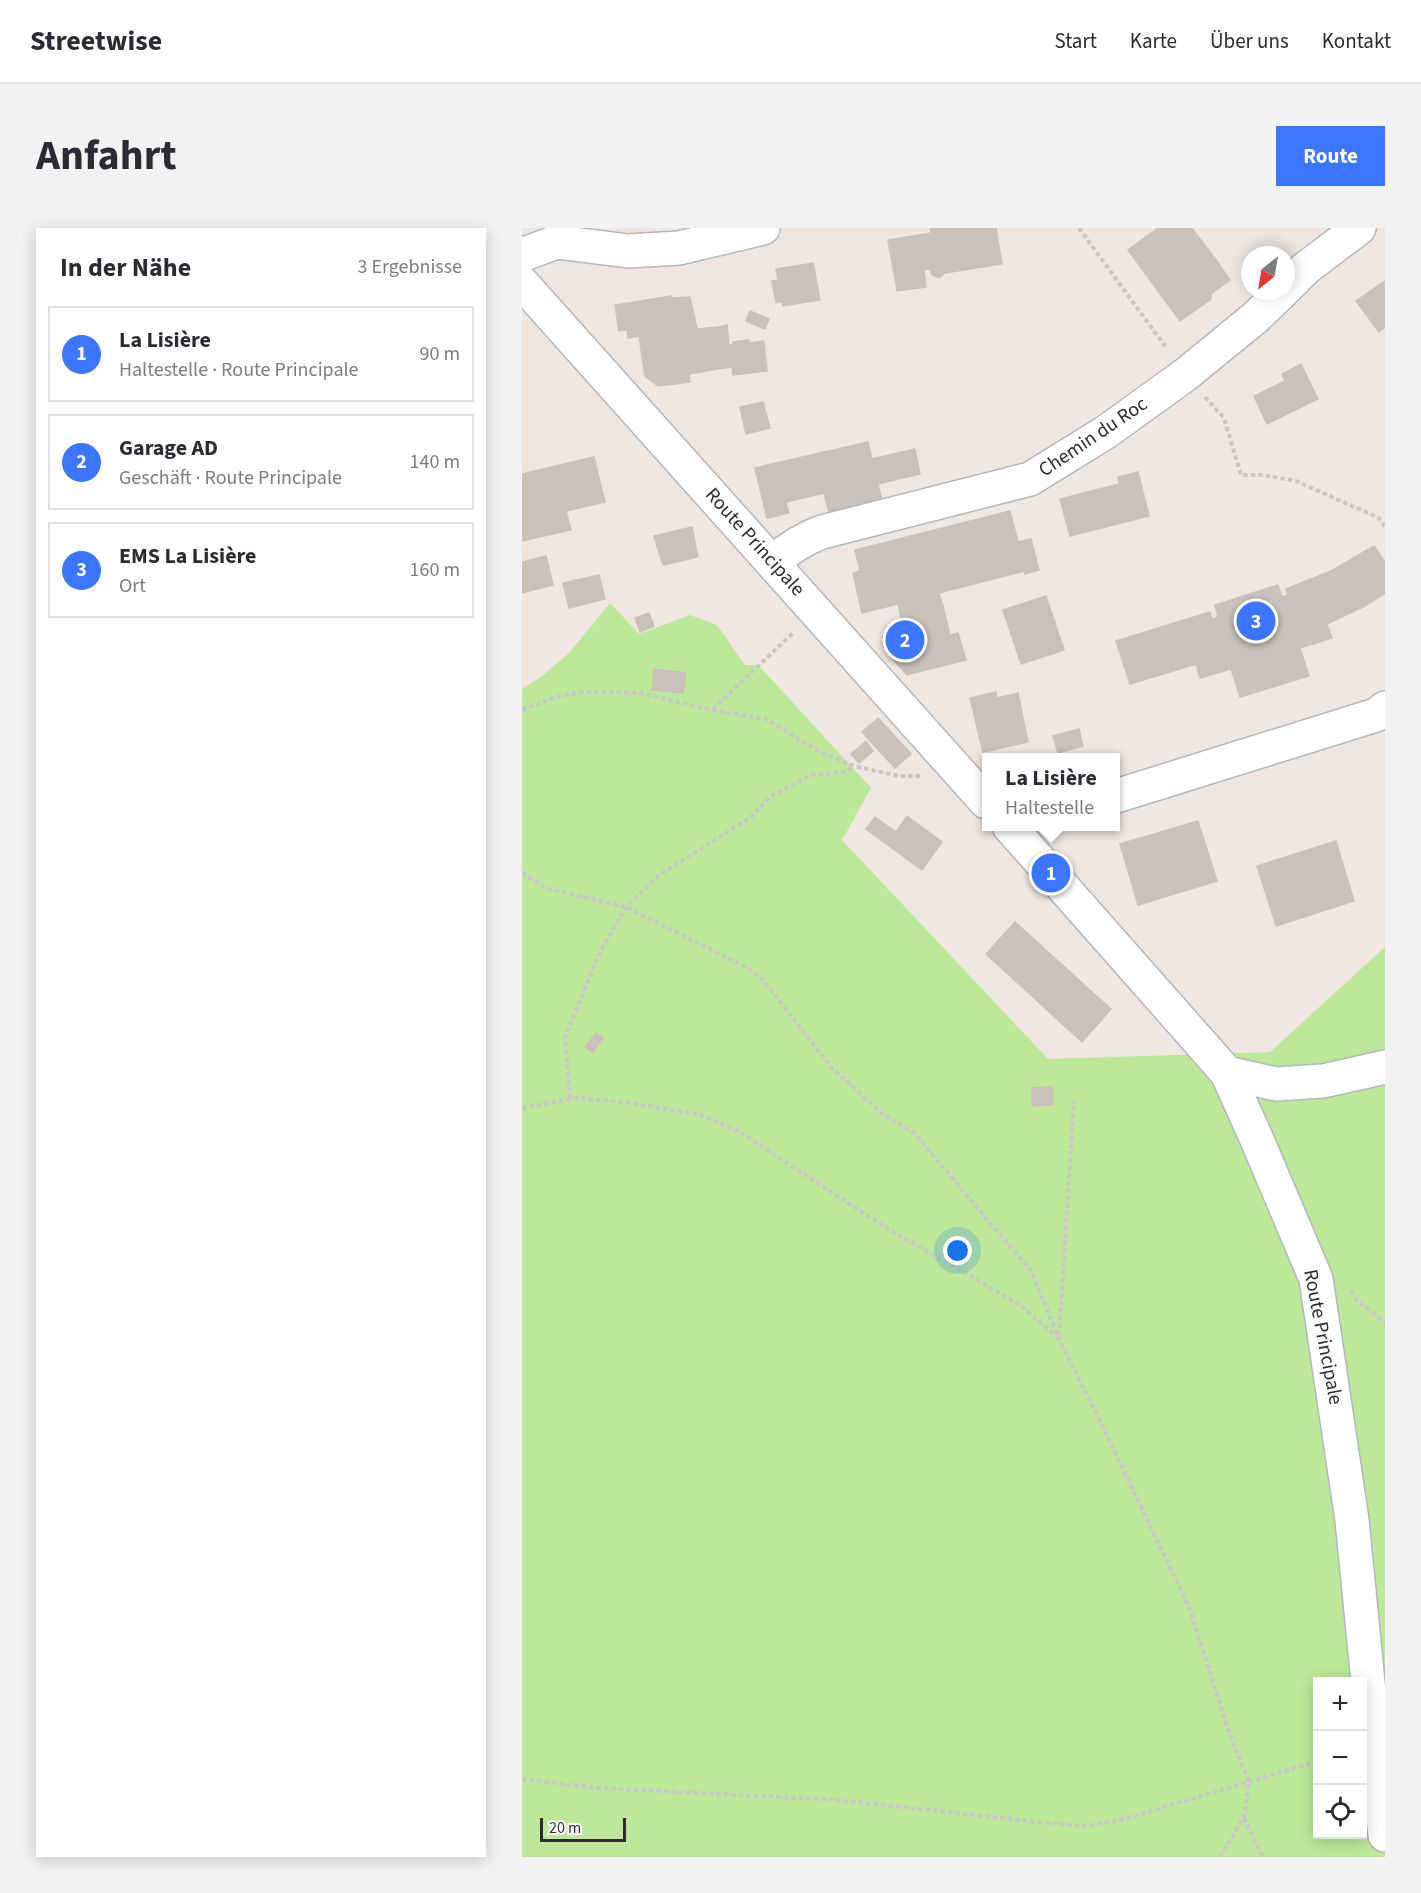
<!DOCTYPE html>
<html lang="de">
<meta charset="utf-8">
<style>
body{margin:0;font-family:"Source Sans 3",sans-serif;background:#f2f2f3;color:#2b2b33}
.controls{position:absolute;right:18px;bottom:18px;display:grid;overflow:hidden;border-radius:0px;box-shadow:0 3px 15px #0003}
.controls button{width:54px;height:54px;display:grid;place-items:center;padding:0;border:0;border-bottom:2px solid #e1e1e2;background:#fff;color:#2b2b33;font:30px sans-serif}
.compass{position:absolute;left:719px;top:18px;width:54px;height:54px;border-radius:50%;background:#fff;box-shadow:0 3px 15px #0003;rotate:211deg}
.scale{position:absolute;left:18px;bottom:15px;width:86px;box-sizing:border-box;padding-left:6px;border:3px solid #2d2d2d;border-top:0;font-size:16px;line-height:21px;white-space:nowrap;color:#2d2d2d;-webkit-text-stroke:4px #fff;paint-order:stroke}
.you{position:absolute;left:436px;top:1023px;width:21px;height:21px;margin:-15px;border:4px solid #fff;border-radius:50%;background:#1a73e8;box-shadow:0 0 0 9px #1a73e833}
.badge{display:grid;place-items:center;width:39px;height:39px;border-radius:50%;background:#3c76ff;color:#fff;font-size:20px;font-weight:700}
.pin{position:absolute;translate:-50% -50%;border:3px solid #fff;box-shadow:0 2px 6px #0006}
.popup{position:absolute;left:460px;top:525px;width:138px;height:78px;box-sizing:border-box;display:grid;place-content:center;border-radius:0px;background:#fff;filter:drop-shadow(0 2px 4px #0005);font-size:20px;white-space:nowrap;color:#7c7c81}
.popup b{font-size:22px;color:#2b2b33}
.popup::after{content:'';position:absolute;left:50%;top:100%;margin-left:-12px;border:12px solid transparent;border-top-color:#fff}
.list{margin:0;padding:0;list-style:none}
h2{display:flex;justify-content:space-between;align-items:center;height:78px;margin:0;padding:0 24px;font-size:26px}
h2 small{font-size:20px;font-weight:400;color:#7c7c81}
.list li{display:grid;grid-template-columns:39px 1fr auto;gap:18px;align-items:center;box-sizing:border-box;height:96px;margin:0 12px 12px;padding:0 12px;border:2px solid #e1e1e2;border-radius:0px}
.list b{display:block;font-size:22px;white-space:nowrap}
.list p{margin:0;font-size:20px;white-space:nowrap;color:#7c7c81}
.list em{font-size:20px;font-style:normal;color:#7c7c81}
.icon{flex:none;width:33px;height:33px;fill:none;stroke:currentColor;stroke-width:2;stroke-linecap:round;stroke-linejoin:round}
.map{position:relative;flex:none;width:863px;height:1629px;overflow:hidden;border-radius:0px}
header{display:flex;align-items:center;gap:36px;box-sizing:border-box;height:84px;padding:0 30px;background:#fff;border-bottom:2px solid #e1e1e2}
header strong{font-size:28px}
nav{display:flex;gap:33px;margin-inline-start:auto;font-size:21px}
.intro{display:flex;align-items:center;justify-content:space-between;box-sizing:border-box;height:144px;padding:0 36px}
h1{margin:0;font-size:42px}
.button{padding:15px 27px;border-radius:0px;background:#3c76ff;color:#fff;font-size:21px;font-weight:700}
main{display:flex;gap:36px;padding:0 36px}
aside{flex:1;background:#fff;border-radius:0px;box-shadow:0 3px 15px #0003}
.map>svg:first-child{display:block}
.green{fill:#bde899;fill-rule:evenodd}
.building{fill:#c8c2ba;stroke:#cbc2b8;stroke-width:1.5}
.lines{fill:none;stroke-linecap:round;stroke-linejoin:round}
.street-casing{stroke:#b3b7c1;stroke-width:36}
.secondary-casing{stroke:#b3b7c1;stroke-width:36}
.path{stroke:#c8c8c8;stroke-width:4;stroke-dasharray:4.5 3;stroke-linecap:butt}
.street{stroke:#fff;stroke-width:33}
.secondary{stroke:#fff;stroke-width:33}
.labels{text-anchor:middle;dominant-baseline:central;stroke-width:5;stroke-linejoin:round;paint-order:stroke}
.street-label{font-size:20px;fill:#2d2d2d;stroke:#fff}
</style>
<header>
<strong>Streetwise</strong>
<nav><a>Start</a><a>Karte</a><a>Über uns</a><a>Kontakt</a></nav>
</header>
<div class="intro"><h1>Anfahrt</h1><a class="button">Route</a></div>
<main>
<aside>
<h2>In der Nähe<small>3 Ergebnisse</small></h2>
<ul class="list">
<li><span class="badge">1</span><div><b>La Lisière</b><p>Haltestelle · Route Principale</p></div><em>90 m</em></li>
<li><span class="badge">2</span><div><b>Garage AD</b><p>Geschäft · Route Principale</p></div><em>140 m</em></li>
<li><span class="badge">3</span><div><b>EMS La Lisière</b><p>Ort</p></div><em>160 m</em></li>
</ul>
</aside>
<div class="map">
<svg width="863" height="1629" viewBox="0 0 863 1629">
<rect width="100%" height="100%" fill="#efe6df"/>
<path class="green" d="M88,375L117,406L168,387L195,397L223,437H233L240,441L349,560L320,612L526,831L748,824L863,719V1629H0V461L19,449L48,424ZM796,1454H840V1606H796Z"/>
<path class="building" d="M408,0H474L480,36L423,45L417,50L410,47L408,41L402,42L404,59L375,63L366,12L409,5Z
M636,0H670L675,7L655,21L657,24L625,48L606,22Z
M675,7L692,29L672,44L674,46L641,70L625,48L657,24L655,21Z
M692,29L708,52L689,66V71L658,93L641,70L674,46L672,44Z
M291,35L298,72L261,78L260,74L254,75L250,53L256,52L254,41Z
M863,53V99L857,104L834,73Z
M150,68V70L168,69L175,101L197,99L202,140L167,146L168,154L136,158L123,148L117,108L106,110L105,102L97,103L93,77Z
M228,83L247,91L243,101L224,93Z
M205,97L207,117H211V114L227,112V115L242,113L245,143L211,147L210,139L202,140L197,99Z
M779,136L796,171L745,196L732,168L763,153L760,146Z
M241,174L248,200L224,206L218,179Z
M346,214L350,231L393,221L398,246L356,256L360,272L307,285L302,265L264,274L267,285L245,290L233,240Z
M72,229L83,274L44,283L49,302L0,313V246Z
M616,244L627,288L548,308L538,271L597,256L596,249Z
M488,283L496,314L509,311L517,342L503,346V343L417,365L421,378L379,389L376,376L340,385L331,345L338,343L333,322Z
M170,299L176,329L141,337L132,308Z
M852,318L863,334V365L843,378L805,396L810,410L778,420L787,448L718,469L709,441L678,450L674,436L608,456L594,413L688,384L690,391L696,389L693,377L756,357L760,369L766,367L764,361L809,343Z
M24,328L31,357L0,365V334Z
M77,347L83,371L47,380L41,355Z
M524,368L542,422L499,436L481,382Z
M421,378L428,407L436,405L444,432L385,447L367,427L386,418L379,389Z
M127,385L132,398L118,404L113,390Z
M132,441L164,445L161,465L130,462Z
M474,464L475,470L496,465L506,514L461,524L448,470Z
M356,490L389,526L373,540L340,504Z
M557,501L561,518L536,525L531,508Z
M344,513L351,523L337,535L329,526Z
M385,588L420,614L400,642L344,601L353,589L374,604Z
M676,593L695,653L616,677L598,616Z
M814,613L832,673L754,698L735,638Z
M493,694L589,781L560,814L464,726Z
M74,805L81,810L71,824L63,819Z
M530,859L531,877L510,878V860Z"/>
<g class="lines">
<defs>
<path id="street" d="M0,27L34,14L106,23L157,20L241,0
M764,60L784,40L837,0
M251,334C267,320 281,311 300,304L508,251L584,204L663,147L734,89L761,63
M594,568L854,487L863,480"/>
<path id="secondary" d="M0,55L464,574
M487,598L705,845L736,914L794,1051L830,1292L852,1515L863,1607
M705,845L754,856L801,853L863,839"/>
</defs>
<use href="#street" class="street-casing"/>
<use href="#secondary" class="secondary-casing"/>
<path class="path" d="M557,0L645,121
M683,169L702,190L719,247H741L774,253L857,290L863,299
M191,481L272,404
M0,482L34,469L60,464L119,465L190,482L244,491L296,523L332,538L377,548H400
M0,645L24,660L104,679L222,738L240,751L309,839L358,884L392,905L509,1043L537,1111L579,1195L667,1379L707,1504L727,1554L722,1589L698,1629
M48,871L43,809L77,726L104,679L136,648L229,589L249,568L290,547L324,544L332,538
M0,880L53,870L102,874L180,887L216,903L363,999L497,1076L534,1108
M829,1063L835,1072L863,1095
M537,1107L552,873
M0,1551L76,1560L315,1572L525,1595L564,1598L602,1591L796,1533
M722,1590L741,1629"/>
<use href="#street" class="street"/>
<use href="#secondary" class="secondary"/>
</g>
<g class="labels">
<g class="street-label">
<text transform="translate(571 209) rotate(-34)">Chemin du Roc</text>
<text transform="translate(233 314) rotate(48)">Route Principale</text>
<text transform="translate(801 1109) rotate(79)">Route Principale</text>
</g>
</g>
</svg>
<div class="controls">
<button>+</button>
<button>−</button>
<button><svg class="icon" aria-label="locate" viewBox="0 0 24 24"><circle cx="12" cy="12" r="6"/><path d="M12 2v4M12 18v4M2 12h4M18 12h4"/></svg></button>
</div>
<svg class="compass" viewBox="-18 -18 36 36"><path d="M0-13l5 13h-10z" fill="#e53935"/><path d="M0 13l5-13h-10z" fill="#7c7c81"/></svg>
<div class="scale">20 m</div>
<div class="you"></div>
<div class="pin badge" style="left:529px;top:645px">1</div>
<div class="popup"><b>La Lisière</b>Haltestelle</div>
<div class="pin badge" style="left:383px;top:412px">2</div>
<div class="pin badge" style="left:734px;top:393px">3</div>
</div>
</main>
